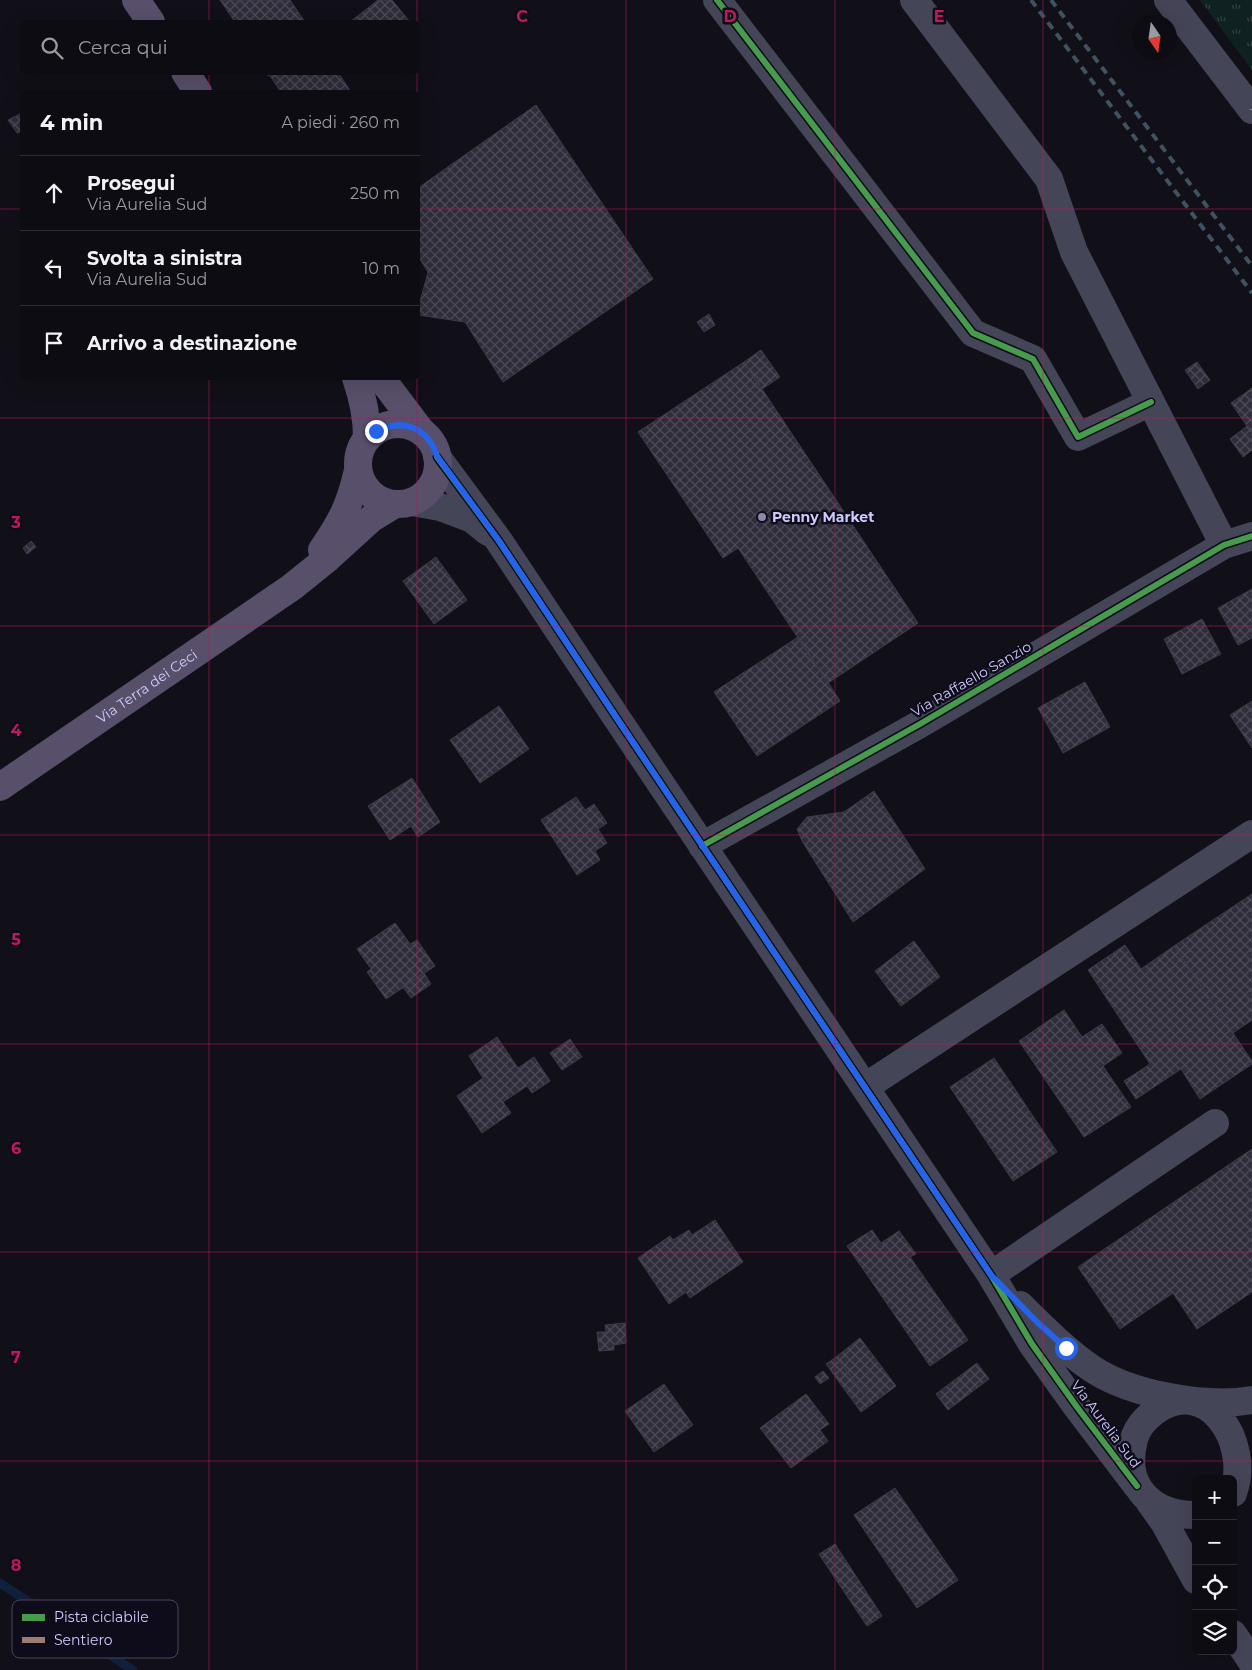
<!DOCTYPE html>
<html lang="it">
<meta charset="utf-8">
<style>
body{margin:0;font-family:Montserrat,sans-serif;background:#1b1a20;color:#f1f3f6}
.controls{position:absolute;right:15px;bottom:15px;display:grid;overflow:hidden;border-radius:8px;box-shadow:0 5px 20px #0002}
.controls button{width:45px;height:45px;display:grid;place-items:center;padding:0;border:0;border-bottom:1px solid #2d2c32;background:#0d0c12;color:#f1f3f6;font:25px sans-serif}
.compass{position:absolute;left:1132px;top:15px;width:45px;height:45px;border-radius:50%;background:#0d0c12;box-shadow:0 5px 20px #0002;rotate:167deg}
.stop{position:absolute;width:15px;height:15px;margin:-11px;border:4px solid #2563eb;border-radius:50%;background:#fff}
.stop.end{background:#2563eb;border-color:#fff;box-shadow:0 1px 5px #0008}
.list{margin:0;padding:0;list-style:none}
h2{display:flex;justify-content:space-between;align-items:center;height:65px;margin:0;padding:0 20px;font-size:21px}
h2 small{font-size:16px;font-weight:400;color:#9a9b9f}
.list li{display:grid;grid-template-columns:32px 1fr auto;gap:15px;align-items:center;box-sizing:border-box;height:75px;padding:0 20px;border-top:1px solid #2d2c32}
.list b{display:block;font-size:19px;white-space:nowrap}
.list p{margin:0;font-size:16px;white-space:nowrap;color:#9a9b9f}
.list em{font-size:16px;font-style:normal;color:#9a9b9f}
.icon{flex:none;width:28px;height:28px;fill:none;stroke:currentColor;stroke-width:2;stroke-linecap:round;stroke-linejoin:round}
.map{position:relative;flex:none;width:1252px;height:1670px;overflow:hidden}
.search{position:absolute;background:#0d0c12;box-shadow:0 5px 20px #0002;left:20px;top:20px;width:400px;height:55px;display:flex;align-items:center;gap:12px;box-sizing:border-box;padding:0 18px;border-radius:8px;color:#9a9b9f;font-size:19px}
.panel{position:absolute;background:#0d0c12;box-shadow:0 5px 20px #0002;left:20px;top:90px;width:400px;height:290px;border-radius:8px}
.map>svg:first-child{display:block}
.grass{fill:url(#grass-tufts)}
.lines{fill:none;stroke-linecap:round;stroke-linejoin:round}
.stream{stroke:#0e203a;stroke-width:9}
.building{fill:url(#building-cross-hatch);stroke:#3c3a4c}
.minor{stroke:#454558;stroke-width:28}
.major{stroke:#584f6a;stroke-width:28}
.rail{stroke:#3f525f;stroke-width:4;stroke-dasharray:8 6;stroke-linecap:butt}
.quiet{stroke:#9b7d72;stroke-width:5;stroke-dasharray:10 5;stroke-linecap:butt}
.cycleway-casing{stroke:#0e0c1b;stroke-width:9}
.cycleway{stroke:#469c4c;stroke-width:6}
.route{stroke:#2563eb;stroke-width:6}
.grid{fill:none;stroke:#c2185b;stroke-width:1;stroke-opacity:0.55}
.poi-dot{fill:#8c89ac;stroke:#0e0c1b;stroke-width:2}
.labels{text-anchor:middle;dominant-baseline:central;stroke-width:5;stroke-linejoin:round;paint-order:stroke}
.poi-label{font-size:14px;font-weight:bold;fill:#cecafb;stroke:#0e0c1b;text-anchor:start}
.street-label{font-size:14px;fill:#cecafb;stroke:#0e0c1b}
.key{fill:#0e0c1b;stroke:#48455e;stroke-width:1}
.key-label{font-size:14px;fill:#cecafb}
.grid-label{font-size:16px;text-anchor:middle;font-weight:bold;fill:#c2185b;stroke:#0e0c1b;stroke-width:5;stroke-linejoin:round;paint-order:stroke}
</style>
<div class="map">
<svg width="1252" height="1670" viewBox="0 0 1252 1670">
<defs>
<pattern id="grass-tufts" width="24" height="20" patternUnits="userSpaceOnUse" patternTransform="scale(1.25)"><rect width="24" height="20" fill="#102122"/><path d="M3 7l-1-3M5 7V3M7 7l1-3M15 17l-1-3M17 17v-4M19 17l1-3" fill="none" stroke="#324043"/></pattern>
<pattern id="building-cross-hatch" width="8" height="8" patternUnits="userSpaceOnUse" patternTransform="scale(1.25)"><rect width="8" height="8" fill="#2f2d3a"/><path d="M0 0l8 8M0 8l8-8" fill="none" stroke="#4c4a57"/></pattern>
</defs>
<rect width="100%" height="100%" fill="#111018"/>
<path class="grass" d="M1200,0H1252V70Z"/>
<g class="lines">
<path class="stream" d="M0,1583L133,1670"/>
</g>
<path class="building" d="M220,0H290L305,22H235Z
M378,0H392L410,22H350Z
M259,72H338L351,92H281L270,76Z
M536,105L653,279L503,382L465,322L418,315V309L428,272L418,256V188Z
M22,113V131L17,133L8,120Z
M709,314L715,325L704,332L697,322Z
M761,350L780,377L762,389L744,362Z
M744,362L918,623L828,683L738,548L723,558L638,432Z
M1197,362L1210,380L1198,389L1185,370Z
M1252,388V450L1243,457L1230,439L1247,426L1231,403Z
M31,541L36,547L27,554L23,548Z
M436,557L467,600L434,624L403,581Z
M1252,589V638L1238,645L1218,608Z
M1202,619L1221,654L1182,674L1164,639Z
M798,637L840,701L757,756L714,692Z
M1085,682L1110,727L1063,753L1038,708Z
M1252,701V748L1230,715Z
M499,706L529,749L480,783L450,740Z
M412,778L440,822L418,837L411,826L390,840L368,806Z
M874,791L925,869L853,922L802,841L797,829L807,817L844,812Z
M576,797L585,810L594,804L607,823L598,829L607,843L595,851L600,860L577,875L541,820Z
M1252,894V1020L1233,1033L1174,946Z
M395,923L410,944L417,940L435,966L386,999L367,972L371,969L357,949Z
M914,941L940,977L901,1006L875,971Z
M1125,945L1141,969L1174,946L1252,1061V1064L1200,1099L1181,1069L1136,1099L1124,1081L1150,1064L1088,970Z
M424,973L431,984L411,998L403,987Z
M1064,1010L1082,1037L1102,1024L1122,1053L1103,1066L1131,1107L1084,1137L1019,1041Z
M497,1037L518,1068L534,1057L550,1081L532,1093L527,1086L503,1102L511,1113L482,1133L457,1096L483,1078L469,1056Z
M570,1039L582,1057L562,1070L550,1053Z
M994,1058L1057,1152L1013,1181L950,1087Z
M1252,1149V1292L1197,1329L1173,1293L1120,1329L1078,1267Z
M715,1220L743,1262L690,1298L686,1292L669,1304L638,1258L670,1236L673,1240L689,1230L692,1235Z
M872,1230L881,1243L899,1231L916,1254L910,1257L968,1340L930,1366L847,1246Z
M625,1323L626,1343L614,1345V1350L599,1351L597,1332H606L605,1325Z
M860,1338L896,1386L872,1404L836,1357Z
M836,1357L872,1404L861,1412L826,1364Z
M977,1363L989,1379L948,1410L936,1394Z
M823,1371L829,1378L820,1384L815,1377Z
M664,1384L693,1425L654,1452L625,1411Z
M806,1394L829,1424L820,1430L828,1441L791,1468L760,1428Z
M895,1488L958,1580L917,1608L854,1515Z
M835,1544L882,1616L867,1626L819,1554Z"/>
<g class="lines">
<path class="minor" d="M717,0L973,333L1033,359L1078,437L1151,402
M914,0L1049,179L1074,252L1224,545
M1168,0L1252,110
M437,457L499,541L618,720L991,1275L1032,1344L1077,1407L1137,1486
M412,502L440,507L472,519L488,532
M702,846L920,724L1224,545L1252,536
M865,1087L1252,834
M991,1275L1215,1123
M1020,1305C1041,1326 1069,1354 1094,1370C1133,1395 1207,1408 1252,1400
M1149,1501L1164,1522L1196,1580
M1196,1515C1172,1515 1151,1508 1138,1487C1129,1472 1130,1455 1134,1439C1137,1428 1145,1419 1154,1412C1206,1373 1252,1442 1233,1493
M1233,1634L1252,1662"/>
<g class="major">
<path d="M136,0L151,22"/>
<path d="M185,72L198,92"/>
<path d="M356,378C363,398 367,416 367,438"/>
<path d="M381,378L421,431"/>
<circle cx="398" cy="464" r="40"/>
<path d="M322,550C342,521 350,505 358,470"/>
<path id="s1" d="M0,787L292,587L328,558L372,518L395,504"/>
</g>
<path class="rail" d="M1031,0L1252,293
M1051,0L1252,266"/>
<path class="quiet" d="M1252,110V109"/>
<defs>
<path id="cycleway" d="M717,0L973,333L1033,359L1078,437L1151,402
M437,457L499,541L618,720L991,1275L1032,1344L1077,1407L1137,1486
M702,846L920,724L1224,545L1252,536"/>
</defs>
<use href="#cycleway" class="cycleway-casing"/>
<use href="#cycleway" class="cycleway"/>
</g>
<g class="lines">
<path class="route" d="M376,431C404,418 427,427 437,456L499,541L618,720L991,1275L1037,1322L1066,1348"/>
</g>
<path class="grid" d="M209,0V22M417,0V22M626,0V1670M835,0V1670M1043,0V1670M209,72V92M417,72V92M0,209H22M418,209H1252M209,378V1670M417,378V1670M0,418H1252M0,626H1252M0,835H1252M0,1044H1252M0,1252H1252M0,1461H1252"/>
<circle class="poi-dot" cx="762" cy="517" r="5"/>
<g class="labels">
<g class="poi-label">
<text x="772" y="517">Penny Market</text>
</g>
<g class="street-label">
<text transform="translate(971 679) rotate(-30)">Via Raffaello Sanzio</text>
<text stroke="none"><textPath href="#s1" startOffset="178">Via Terra dei Ceci</textPath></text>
<text transform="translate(1106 1424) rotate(53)">Via Aurelia Sud</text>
</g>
</g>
<rect x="12" y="1600" width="166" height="58" rx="8" class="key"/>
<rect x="22" y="1614" width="23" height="7" fill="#469c4c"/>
<rect x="22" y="1637" width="23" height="6" fill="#9b7d72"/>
<g class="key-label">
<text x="54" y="1622">Pista ciclabile</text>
<text x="54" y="1645">Sentiero</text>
</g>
<g class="grid-label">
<text x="522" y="22">C</text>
<text x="730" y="22">D</text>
<text x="939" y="22">E</text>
<text x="16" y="528">3</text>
<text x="16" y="736">4</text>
<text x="16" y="945">5</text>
<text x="16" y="1154">6</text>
<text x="16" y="1363">7</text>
<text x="16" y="1571">8</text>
</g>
</svg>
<div class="controls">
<button>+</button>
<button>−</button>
<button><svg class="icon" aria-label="locate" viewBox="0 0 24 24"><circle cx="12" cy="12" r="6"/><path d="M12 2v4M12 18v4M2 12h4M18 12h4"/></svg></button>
<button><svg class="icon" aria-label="layers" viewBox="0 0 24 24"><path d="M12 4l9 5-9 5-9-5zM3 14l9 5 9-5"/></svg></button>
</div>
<svg class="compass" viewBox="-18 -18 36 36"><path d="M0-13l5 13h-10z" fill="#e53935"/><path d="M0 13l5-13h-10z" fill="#9a9b9f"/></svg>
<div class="stop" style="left:1066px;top:1348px"></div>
<div class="stop end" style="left:376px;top:431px"></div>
<div class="search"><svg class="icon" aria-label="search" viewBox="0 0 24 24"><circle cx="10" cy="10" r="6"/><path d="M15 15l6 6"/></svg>Cerca qui</div>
<section class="panel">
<h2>4 min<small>A piedi · 260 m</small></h2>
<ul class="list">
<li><svg class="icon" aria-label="ahead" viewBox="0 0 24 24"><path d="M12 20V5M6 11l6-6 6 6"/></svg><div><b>Prosegui</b><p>Via Aurelia Sud</p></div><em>250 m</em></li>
<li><svg class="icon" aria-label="left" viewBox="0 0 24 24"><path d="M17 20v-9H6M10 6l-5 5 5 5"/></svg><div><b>Svolta a sinistra</b><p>Via Aurelia Sud</p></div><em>10 m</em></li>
<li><svg class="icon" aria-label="arrive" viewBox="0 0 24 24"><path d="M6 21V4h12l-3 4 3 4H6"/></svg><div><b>Arrivo a destinazione</b></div></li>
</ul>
</section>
</div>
